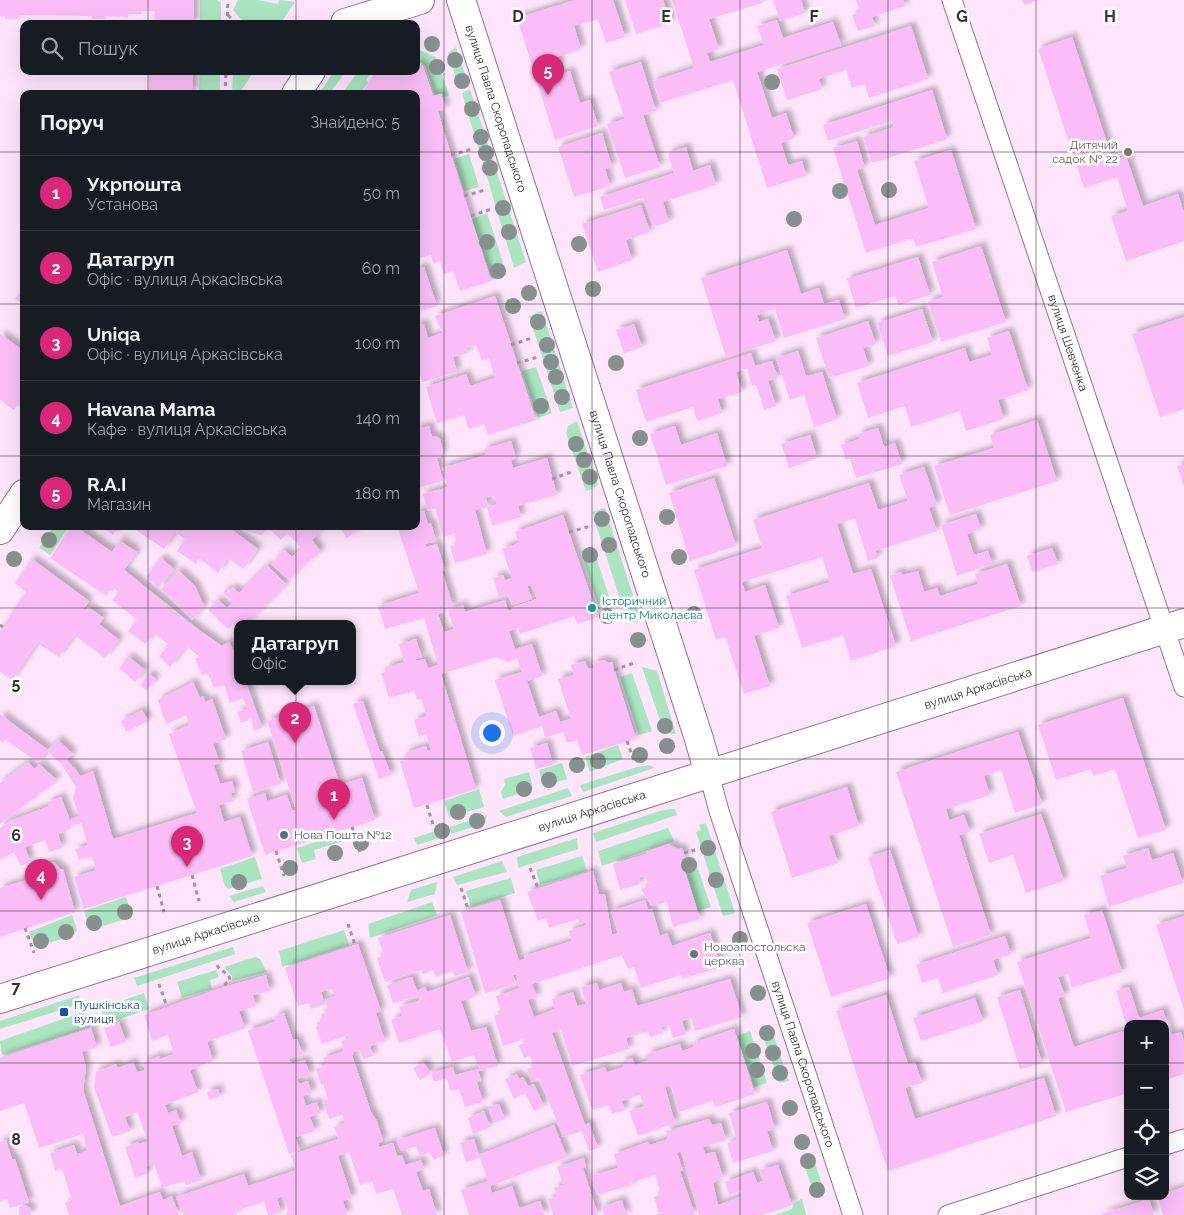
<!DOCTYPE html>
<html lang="uk">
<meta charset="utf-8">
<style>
body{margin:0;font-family:Raleway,sans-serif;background:#242831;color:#f1f3f6}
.controls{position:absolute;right:15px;bottom:15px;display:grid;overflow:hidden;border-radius:10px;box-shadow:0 5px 20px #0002}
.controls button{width:45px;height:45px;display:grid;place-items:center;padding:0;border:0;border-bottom:1px solid #363941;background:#171b24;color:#f1f3f6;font:25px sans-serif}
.you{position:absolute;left:491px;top:732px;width:18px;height:18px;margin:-12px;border:4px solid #fff;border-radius:50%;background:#1a73e8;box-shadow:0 0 0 8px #1a73e833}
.badge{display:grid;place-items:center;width:32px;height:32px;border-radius:50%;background:#db2777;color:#fff;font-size:16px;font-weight:700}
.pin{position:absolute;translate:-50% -41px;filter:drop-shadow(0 1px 2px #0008)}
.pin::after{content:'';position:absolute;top:26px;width:18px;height:15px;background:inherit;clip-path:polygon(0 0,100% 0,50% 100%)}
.popup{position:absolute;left:234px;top:620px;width:122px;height:65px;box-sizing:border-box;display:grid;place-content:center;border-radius:10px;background:#171b24;filter:drop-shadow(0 1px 4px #0005);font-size:16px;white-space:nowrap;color:#9ea1a6}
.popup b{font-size:19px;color:#f1f3f6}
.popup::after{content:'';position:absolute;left:50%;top:100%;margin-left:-10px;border:10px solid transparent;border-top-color:#171b24}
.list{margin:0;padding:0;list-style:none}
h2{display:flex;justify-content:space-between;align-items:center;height:65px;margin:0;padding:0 20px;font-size:21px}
h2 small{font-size:16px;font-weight:400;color:#9ea1a6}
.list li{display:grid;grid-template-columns:32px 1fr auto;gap:15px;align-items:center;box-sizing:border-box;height:75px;padding:0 20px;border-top:1px solid #363941}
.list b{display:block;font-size:19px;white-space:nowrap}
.list p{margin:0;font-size:16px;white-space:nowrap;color:#9ea1a6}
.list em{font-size:16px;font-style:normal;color:#9ea1a6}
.icon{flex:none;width:28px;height:28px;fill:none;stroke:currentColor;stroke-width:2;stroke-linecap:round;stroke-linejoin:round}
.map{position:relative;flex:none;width:1184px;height:1215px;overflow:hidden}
.search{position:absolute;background:#171b24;box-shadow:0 5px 20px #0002;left:20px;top:20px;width:400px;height:55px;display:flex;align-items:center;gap:12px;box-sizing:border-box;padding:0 18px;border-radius:10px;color:#9ea1a6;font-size:19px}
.panel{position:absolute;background:#171b24;box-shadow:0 5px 20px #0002;left:20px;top:90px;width:400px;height:440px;border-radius:10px}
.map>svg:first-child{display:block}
.green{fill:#aae4c0}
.building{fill:#fabdf7;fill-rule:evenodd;filter:url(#shadow)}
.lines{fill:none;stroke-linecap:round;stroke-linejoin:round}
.street-casing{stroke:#8d788c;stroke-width:21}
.secondary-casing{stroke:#8d788c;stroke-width:30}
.path{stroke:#a492a3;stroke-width:3;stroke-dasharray:4 4;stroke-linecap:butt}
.street{stroke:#fff;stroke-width:19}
.secondary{stroke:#fff;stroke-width:28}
.tree{fill:#86918f}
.grid{fill:none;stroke:#372e37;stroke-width:1;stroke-opacity:0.55}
.education-dot{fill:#8d6e63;stroke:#fff;stroke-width:2}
.culture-dot{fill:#0f9aa8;stroke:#fff;stroke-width:2}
.service-dot{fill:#5c6f8a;stroke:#fff;stroke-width:2}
.worship-dot{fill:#6b7280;stroke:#fff;stroke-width:2}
.transit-dot{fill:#1a4fb4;stroke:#fff;stroke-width:2}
.labels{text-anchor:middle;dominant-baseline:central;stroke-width:5;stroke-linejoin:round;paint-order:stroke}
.street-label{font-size:12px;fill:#372e37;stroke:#fff}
.education-label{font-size:12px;fill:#785e54;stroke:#fff;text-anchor:end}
.culture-label{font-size:12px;fill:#0d838f;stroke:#fff;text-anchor:start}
.service-label{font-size:12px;fill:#4e5e75;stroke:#fff;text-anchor:start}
.worship-label{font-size:12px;fill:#5b616d;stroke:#fff;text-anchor:start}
.transit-label{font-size:12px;fill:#164399;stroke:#fff;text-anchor:start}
.grid-label{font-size:16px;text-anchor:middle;font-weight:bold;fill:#372e37;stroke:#fff;stroke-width:5;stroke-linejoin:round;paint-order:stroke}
</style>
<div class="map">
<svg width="1184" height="1215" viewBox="0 0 1184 1215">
<defs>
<filter id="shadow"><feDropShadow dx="4.5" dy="-4.5" stdDeviation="2.5" flood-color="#0004"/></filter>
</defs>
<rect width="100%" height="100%" fill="#fee5fc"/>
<path class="green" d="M200,0H217L221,3V24H200Z
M238,0H258L278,4L279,0L295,2L280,24H245L233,10Z
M456,47L468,84L459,88L448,53Z
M416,49L436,57L449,95L445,97L442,93L435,95L425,65L416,60Z
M199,71H220V94H199Z
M233,71H254L239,94H232Z
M334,71H346L329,94H319Z
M358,71H381L370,74L366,80L368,83L359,94H342Z
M470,89L526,262L514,268L462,93Z
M469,154L479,187L464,191L454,159Z
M487,213L507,275L492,279L472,219Z
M542,311L573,408L560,412L529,316Z
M536,367L552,413L538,418L522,371Z
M577,421L598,485L592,489L586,491L566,433L568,426Z
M605,508L641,620L628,624L592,512Z
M54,526H69L50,555L39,548Z
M593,547L610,600L598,604L581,551Z
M642,667L657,671L676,734L664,733Z
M632,673L652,731L639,735L620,677Z
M618,745L623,759L590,772L585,757Z
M562,763L567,779L543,786L539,770Z
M650,765L654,768L583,792L580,785L637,767Z
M529,772L533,789L503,799L501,792L505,785L504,779Z
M568,788L572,796L506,817L499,811Z
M479,789L484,807L449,817L444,801Z
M675,809L677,815L596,842L593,833L663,810Z
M487,815L485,823L451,834L450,827Z
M706,823L735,913L723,916L696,832L701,830L699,825Z
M445,828L448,835L417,845L414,838Z
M668,828L674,841L602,866L598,851Z
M348,832L350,839L314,850L316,859L302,863L297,848Z
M577,838L578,849L518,868L517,857Z
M582,856L587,871L540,885L536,870Z
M255,857L262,879L228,889L225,886L220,869Z
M694,857L711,907L698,911L683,862Z
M502,861L507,872L457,885L453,877Z
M511,878L515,893L471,907L466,891Z
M437,882L435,894L407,902L411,890Z
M263,886L266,892L234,902L229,896Z
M126,897L132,917L90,930L84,911Z
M432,902L437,915L370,938L368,924Z
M72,915L77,930L74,935L35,947L29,932Z
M344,930L349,945L282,967L279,951Z
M233,947L235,954L137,986L134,978Z
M255,957L260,959L267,972L232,981V976L224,967Z
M216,970L219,977L210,980L212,989L182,998L177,982Z
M144,993L149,1009L105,1024L101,1008Z
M80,995L77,1005L0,1029V1021Z
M83,1012L90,1027L2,1055L0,1041Z
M770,1024L789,1081L779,1083L760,1028Z
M750,1031L767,1083L754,1087L737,1036Z
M812,1154L824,1191L815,1197L803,1161Z
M802,1199L806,1215H775L792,1209L794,1203Z"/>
<path class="building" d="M0,0H194V24H150V20H155V11H141V14H128V17L104,16L105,19H92V16L19,15V19H5V16H0Z
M575,0H613L625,37L606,43L598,19L574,26L581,49L557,57L561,67L535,75L517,18Z
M625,0H663L671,23L636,34Z
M672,0H761L762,3L709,19L719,49L707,53L710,62L764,45L757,26L777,20L783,38L833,22L841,45L757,72L772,118L786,113L794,138L781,143L788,165L802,161L806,176L767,188L733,80L660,103L653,81L694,68Z
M773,0H801L805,13L780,21Z
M856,0H903L905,6L872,17L875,26L858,31L852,15L860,12Z
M1022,0H1038L1024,5Z
M911,26L928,79L869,98L865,84L852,88L846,70L819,79L822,89L787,100L777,69Z
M1072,37L1113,161L1126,156L1143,206L1178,194L1184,213V241L1126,261L1111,216L1128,211L1117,177L1084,188L1038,49Z
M641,62L656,111L643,115L660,167L625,178L607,124L625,119L609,72Z
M416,63L423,66L433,96L441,94L446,109L438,111L444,132L491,281L460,291L453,271L444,274L440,262L433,263L431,255L416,259V94H361L373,77L390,71H416Z
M149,71H193V94H149Z
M570,71L580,103L590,100L598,126L555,140L537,82Z
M932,90L947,139L872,163L863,137L894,127L892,121L828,141L823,125Z
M602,133L612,167L605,169L610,186L574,197L558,147Z
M857,141L865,168L857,170L875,225L929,208L914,161L951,150L976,229L916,247L913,238L866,253L833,148Z
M686,147L693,171L710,165L716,185L663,202L669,222L653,227L643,198L604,210L600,197L674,173L668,153Z
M641,205L650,232L626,240L632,260L598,272L582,224Z
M981,246L1006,322L941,342L928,302L943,297L932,262Z
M787,250L801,294L819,288L824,304L839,300L845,319L784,338L775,309L757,315L759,322L768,319L776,341L726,357L701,278Z
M918,257L930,295L899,305L895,296L856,308L847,279Z
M424,267L437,306L416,312V270Z
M24,287V304L15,299Z
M495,296L536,420L488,435L484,424L469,429L464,415L437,423L426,387L466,374L470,386L495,378L489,359L482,361L476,345L466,348L468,353L453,357L457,372L422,382L418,367L416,368V326L424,324L428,338L442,333L435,316Z
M922,309L933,342L888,356L877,323Z
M1184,317V409L1160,417L1132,334Z
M868,321L876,344L863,348L869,366L829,378L816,338Z
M634,324L642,347L624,353L616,330Z
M1009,331L1028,390L998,400L1004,419L966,431L960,411L911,427L905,406L868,418L857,383L965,348L969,362L992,355L987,338Z
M0,334L24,351V396L14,410L0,400Z
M798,351L806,376L822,372L837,419L814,427L804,395L790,400L776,358Z
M751,353L755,366L772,361L778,378L768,381L776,406L764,410L756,385L752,386L747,368L736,372L742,392L718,399L722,413L697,421L693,407L646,422L636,390Z
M1037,420L1057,481L950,515L934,466L994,448L990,435Z
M429,426L432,437L435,436L440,439L443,452L440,458H437L443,481L416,488V429Z
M675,426L681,445L717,433L727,466L666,485L650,434Z
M878,428L884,447L895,443L902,464L856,478L850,459L846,460L841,445L860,439L858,434Z
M810,435L817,458L789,468L781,444Z
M511,441L516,458L511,460L513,468L547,458L557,495L518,506L521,517L492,526L487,507L475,510L487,554L455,563L450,546L457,544L454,534L443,537L435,508L428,511L423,494L448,487L442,468L486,455L484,449ZM494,496L497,504L488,507L486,498Z
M1184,464V487L1177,466Z
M924,467L937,505L929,508L937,531L875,551L878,558L868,561L855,519L837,524L853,574L871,569L896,646L851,661L843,635L802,648L786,596L830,582L822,557L742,582L745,592L765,585L779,628L754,636L770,686L744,694L725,637L716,640L694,570L762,548L753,520L869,483L878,510L908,501L899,475Z
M714,478L736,546L690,561L669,493Z
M424,511L428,524L431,523L436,541L425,544L426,547L437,544L445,570L442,571L453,606L443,608L444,612L438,614L444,632L454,629L448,610L463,605L465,612L505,600L508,611L511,610V608L537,599L531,585L527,586L532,599L512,605L508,594L499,597L493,578L503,575L505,580L512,578L502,549L519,543L515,532L563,515L598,617L577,624L574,616L520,634L518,628L509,631L515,649L532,644L542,676L527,681L539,717L556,711L560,722L571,719L558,679L574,675L571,665L585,661L588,669L593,668L594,663L604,660L608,663L612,662L636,739L582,755L577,740L567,743L563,732L545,738L542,726L513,736L495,680L522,672L517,658L507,662L496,657L441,674L476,789L414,808L400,761L407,758L405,753L426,746L427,751L431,750L426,734L419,737L414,720L427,716L421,699L417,700L414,691L389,698L381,673L388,671L387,667L404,662L399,644L416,639L422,657L415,659L416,661L425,659L428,668L438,665L424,618L385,629L378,606L419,593L397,526H416V513Z
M976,514L981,529L967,534L974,555L988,551L992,564L957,576L941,525Z
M72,526H75L112,552L120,541L137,552L124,570L199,630L222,646L229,642L238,658V682H246L262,728L254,731L251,719L241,723L237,712L247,709L243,698L230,703L224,685L214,688L208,674L202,675L195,659L200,657L186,646L170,667L159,656L169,645L154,633L145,644L128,631L137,620L112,600L119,592L112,587L106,596L50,558Z
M100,526H119L113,535Z
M139,526H172L177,529L164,549L136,530Z
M181,526H227L258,549L243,569L228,558L218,573L199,558L196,564L177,551L185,539L176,533Z
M238,526H326L312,540L321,552L302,566L289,580L271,564L284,550L292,557L301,548L287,533L281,540L268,528L262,535L244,531Z
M338,526H362L347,538Z
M1052,548L1058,564L1032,572L1027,556Z
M161,558L174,569L158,588L146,577Z
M32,559L89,601L84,609L85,610L88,607L104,618L99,624L119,640L105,658L74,635L59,657L37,643L12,680L0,672V631L26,592L15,583Z
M1007,564L1021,606L911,641L890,576L901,572L902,575L918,571L924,592L937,588L940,596L978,584L975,574Z
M267,565L286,584L247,624H238V626L234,623L228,629L208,610L218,600L227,608L233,602L223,593L226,589L229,592L233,587L239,593Z
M179,571L195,586L204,606L192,620L161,589Z
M129,657L145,670L135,682L119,668Z
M149,674L156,679L146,690L140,685Z
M193,682L200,698L203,696L205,702L212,699L226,739L213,744L220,763L214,765L220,784L232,781L235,792L231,793L233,801L219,805L224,822L240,817L252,856L84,909L74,877L96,870L92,857L79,860L75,849L88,845L81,823L73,826L71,819L79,816L73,798L76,787L61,764L47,751L38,763L5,739L3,743L0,741V714L48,750L58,740L73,754L66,760L73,768L74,767L80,776L93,771L113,839L197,813L169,734L189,725L186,715L166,724L158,700Z
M1123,698L1166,830L1138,838L1115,769L1093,776L1091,769L1056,780L1038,725Z
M363,701L380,752L382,751L391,775L379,779L353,704Z
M314,706L340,785L362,778L375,820L265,855L247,799L265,793L267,801L287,795L292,811L296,810L267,721Z
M142,710L148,721L126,732L121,721Z
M1018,732L1042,804L1015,813L1001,770L984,776L990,795L946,809L949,820L964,815L970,832L959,835L991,935L953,947L896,772Z
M268,742L281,784L253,792L241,751Z
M547,743L553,765L536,769L530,748Z
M28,762L35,769L39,764L57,780L0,824V783Z
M847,787L859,826L829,836L838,863L792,878L771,812Z
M61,797L72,825L66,828L67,831L58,834L62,847L49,852L45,840L25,847L30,861L21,866L14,852L0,860V828L12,820L49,806L48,802Z
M1041,814L1064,881L1026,893L1013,855L989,863L979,834Z
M669,844L678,849L682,848L686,858L681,859L700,919L673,927L667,902L651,906L641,889L650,886L644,876L639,878L640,884L620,890L613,864L646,854V852Z
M1148,848L1152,860L1173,853L1183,883L1109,907L1100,876L1127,868L1123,856Z
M890,850L919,937L897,944L868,857Z
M54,862L60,869H63L75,912L0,937V888L30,879L27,870Z
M593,871L599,894L605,895L612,935L618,933L611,911L645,900L648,910L652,909L660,936L667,933L672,946L710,933L721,967L682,979L681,975L641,988L634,967L628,969L622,955L532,984L537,997L528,1000L534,1017L555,1009L552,999L573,992L577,1006L586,1004L581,987L597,983L599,990L621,983L624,992L632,989L637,1006L730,979L742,1017L695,1031L691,1018L682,1021L686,1034L673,1038L669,1025L661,1027L663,1033L650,1037L648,1031L626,1038L629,1049L572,1066L561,1030L552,1033L585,1125L589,1123L598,1148L589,1151L582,1131L563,1137L539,1078L532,1082L527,1069L533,1067L530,1056L524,1058L519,1045L525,1043L523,1039L503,1046L494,1016L501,1014L496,996L520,988L516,974L513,975L516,984L485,993L461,912L500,900L519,961L524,959V956L572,941L569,931L587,925L586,921L580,923L578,919L549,928L546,918L538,921L527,892Z
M866,904L890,978L831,997L807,923Z
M1102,910L1122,972L1072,988L1068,974L1058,977L1065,996L1058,998L1074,1047L1123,1031L1128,1047V1093L1066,1112L1017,962L1091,938L1084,915Z
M450,915L468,972L455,976L453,971L435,977L433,970L423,974L421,970L385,982L377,958L384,955L378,938Z
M1184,916V1010L1156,925Z
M1005,936L1011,954L993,960L998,975L943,993L938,978L922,983L916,965Z
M358,944L381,1011L376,1013L385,1041L370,1046L373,1056L363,1059L360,1050L353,1052L354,1054L352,1055L371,1112L377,1121L383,1141L378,1143L379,1147L393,1143L397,1156L402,1155L405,1165L421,1160L424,1169L416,1172L423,1191L429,1189L437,1215H402L393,1189L376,1194L372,1181L360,1185L349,1152L338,1156L352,1198L343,1201L347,1215H287L286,1213L289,1212L283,1196L277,1198L281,1212L273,1215H268L264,1202L235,1211L237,1215H183L176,1197L244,1174L248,1186L296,1170L291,1155L338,1139L334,1127L345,1123L342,1115L329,1119L323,1101L328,1099L323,1084L321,1085L316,1069L325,1065L323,1058L344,1051L341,1041L349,1038L348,1035L322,1044L316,1027L318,1026L317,1022L323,1021L321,1014L329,1011L325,1000L335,996L332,989L321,992L325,1004L311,1009L309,1003L298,1006L285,968Z
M266,975L270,991L253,995L256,1006L239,1011L245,1028L207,1042L213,1061L190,1070L198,1092L165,1105L168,1113L176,1110L181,1123L172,1126L182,1156L192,1152L201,1180L186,1185L184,1181L162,1188L154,1164L146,1167L148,1173L135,1178L125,1147L138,1142L139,1144L148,1141L137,1112L125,1117L130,1131L112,1137L94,1087L96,1072L116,1064L118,1068L133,1062L137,1072L145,1070L143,1063L159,1056L160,1059L174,1054L168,1035L152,1041L144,1015L221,988Z
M412,977L417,991L425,987L427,992L469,977L476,996L461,1001L471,1031L486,1027L498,1066L480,1071L474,1055L452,1062L440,1029L399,1043L391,1020L402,1016L399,1007L420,1000L418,996L393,1003L387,985Z
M1129,987L1139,1018L1163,1010L1171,1035L1181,1032L1184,1041V1074L1165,1080V1024H1126L1116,991Z
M1020,990L1042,1063L1020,1069L997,997Z
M886,995L908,1064L915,1062L922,1083L905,1088L915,1119L1044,1078L1056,1116L888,1171L836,1011Z
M975,998L983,1021L921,1041L913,1018Z
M284,1013L293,1040L297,1039L303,1054L289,1059L291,1064L305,1060L310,1075L297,1079L299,1084L308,1081L312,1093L303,1096L306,1106L317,1102L320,1113L310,1117L315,1131L295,1137L300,1150L289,1154L248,1031L276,1021L274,1017Z
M119,1022L126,1042L111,1047L104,1028Z
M91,1028L97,1047L82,1052L86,1068L83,1090L120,1206L160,1192L163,1200L172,1196L179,1215H69L65,1203L72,1200L62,1169L55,1171L50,1153L74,1145L77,1154L87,1151L83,1134L39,1148L24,1103L0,1111V1058Z
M734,1029L755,1094L715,1107L712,1101L679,1112L671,1085L665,1087L675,1123L638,1136L629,1111L644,1106L640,1095L622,1101L625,1110L612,1114L609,1105L592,1110L580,1075L605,1067L607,1072L624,1067L622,1061L632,1058L635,1065L649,1060L647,1054L680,1044L682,1051L694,1047L693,1043Z
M423,1062L431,1073L420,1080L413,1068Z
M453,1067L455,1075L478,1069L481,1081L477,1082L483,1102L465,1107L459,1089L450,1091L447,1078L434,1082L431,1073Z
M517,1074L519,1079L523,1077L528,1086L534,1084L544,1106L534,1111L525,1093L514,1099L505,1079Z
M218,1089L220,1097L209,1100L207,1092Z
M767,1102L775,1129L767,1131L773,1151L733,1163L727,1143L737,1140L729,1113Z
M499,1104L505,1119L494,1123L488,1107Z
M484,1111L490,1127L473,1134L468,1118Z
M709,1119L712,1125L721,1123L726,1140L703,1147L705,1154L715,1152L723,1177L713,1183L718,1205L742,1196L740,1191L729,1195L725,1182L753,1172L757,1183L763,1181L760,1170L778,1165L792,1205L762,1215H699L681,1151L677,1153L683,1170L680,1171L695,1215H655L659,1213L654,1197L661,1194L655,1175L631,1183L632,1185L597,1195L591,1176L618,1168L614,1154L648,1142L650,1145L668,1139L666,1131Z
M554,1125L567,1157L490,1186L492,1193L512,1186L519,1208L540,1201L545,1215H469L461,1190L488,1181L480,1158L466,1162L460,1143L474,1139L479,1155Z
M435,1128L444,1156L433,1160L430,1152L420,1156L416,1146L401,1151L397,1140Z
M6,1140L12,1159H15L29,1202L10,1208L7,1199L0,1202V1142Z
M584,1158L586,1167L583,1168L598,1215H553L548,1199L557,1197L554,1188L563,1185L557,1167Z
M1184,1187V1215H1163L1157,1196H1165V1193Z
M1149,1199L1154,1215H1099Z
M622,1200L625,1212L627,1211L628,1215H604L602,1207Z
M24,1205L31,1208V1215H19V1207Z"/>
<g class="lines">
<defs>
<g id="street">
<path id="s1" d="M952,0L1184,687"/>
<path id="s2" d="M709,774L719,811L853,1215"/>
<path d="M1165,1145L1184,1139"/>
<path d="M948,1215L1128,1157"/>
</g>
<g id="secondary">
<path id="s3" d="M461,0L699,739L709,774"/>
<path d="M345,23L420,0"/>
<path d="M296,94L311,71"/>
<path d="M0,530L24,494"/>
<path id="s4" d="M0,999L1184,623"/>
</g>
</defs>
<use href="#street" class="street-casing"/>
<use href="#secondary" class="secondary-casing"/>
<path class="path" d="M228,15L236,24
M227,24L228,0
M388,71V72
M225,94L226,71
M451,155L472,149
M464,196L485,190
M471,216L491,209
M511,345L532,338
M517,363L538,357
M552,479L574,471
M569,532L591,526
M595,609L615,602
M0,625L3,627
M614,670L634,663
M627,741L634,761
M427,805L434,828
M352,827L360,852
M276,851L284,876
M684,853L695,850
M530,868L538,888
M192,875L199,901
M157,886L164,912
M461,888L468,909
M348,924L355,945
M25,928L34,953
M217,965C220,972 229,972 230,980L221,988
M159,984L167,1007"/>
<use href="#street" class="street"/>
<use href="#secondary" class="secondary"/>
</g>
<g class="tree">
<circle cx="432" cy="44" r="8"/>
<circle cx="455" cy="60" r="8"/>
<circle cx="437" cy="67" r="8"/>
<circle cx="462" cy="81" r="8"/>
<circle cx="772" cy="82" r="8"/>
<circle cx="472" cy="109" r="8"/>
<circle cx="481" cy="137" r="8"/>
<circle cx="486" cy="153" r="8"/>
<circle cx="490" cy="168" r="8"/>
<circle cx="889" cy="190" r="8"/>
<circle cx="840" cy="191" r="8"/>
<circle cx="503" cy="208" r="8"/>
<circle cx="794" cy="219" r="8"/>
<circle cx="509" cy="232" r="8"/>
<circle cx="487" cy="242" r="8"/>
<circle cx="579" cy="244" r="8"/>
<circle cx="498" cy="271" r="8"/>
<circle cx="593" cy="289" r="8"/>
<circle cx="529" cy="293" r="8"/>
<circle cx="513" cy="306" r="8"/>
<circle cx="538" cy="322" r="8"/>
<circle cx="547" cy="345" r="8"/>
<circle cx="551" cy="362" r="8"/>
<circle cx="616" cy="363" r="8"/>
<circle cx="556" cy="377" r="8"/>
<circle cx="562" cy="397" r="8"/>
<circle cx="541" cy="406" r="8"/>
<circle cx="640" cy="438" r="8"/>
<circle cx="576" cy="444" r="8"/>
<circle cx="584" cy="460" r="8"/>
<circle cx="590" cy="477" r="8"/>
<circle cx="667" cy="517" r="8"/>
<circle cx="602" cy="519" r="8"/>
<circle cx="49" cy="540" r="8"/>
<circle cx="609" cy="545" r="8"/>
<circle cx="590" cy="555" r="8"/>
<circle cx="679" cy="557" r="8"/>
<circle cx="14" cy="559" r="8"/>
<circle cx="694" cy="614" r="8"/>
<circle cx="607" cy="616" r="8"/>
<circle cx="638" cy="640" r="8"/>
<circle cx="665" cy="726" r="8"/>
<circle cx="667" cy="746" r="8"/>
<circle cx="640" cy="755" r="8"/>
<circle cx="598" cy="761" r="8"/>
<circle cx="577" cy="765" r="8"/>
<circle cx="549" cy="780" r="8"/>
<circle cx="524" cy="789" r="8"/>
<circle cx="458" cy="812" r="8"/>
<circle cx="477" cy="821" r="8"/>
<circle cx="442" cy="831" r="8"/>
<circle cx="361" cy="843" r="8"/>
<circle cx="708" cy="848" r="8"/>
<circle cx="335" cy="853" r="8"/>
<circle cx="689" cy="865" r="8"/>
<circle cx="290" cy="868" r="8"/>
<circle cx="716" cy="880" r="8"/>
<circle cx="239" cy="882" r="8"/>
<circle cx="125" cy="912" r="8"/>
<circle cx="94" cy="923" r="8"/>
<circle cx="66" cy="932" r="8"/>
<circle cx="740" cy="939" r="8"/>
<circle cx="41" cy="941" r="8"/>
<circle cx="758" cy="993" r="8"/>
<circle cx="767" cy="1033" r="8"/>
<circle cx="753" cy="1051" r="8"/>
<circle cx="773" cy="1053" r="8"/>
<circle cx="757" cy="1070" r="8"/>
<circle cx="780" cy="1073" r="8"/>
<circle cx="790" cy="1108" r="8"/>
<circle cx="802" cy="1142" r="8"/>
<circle cx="808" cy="1161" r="8"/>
<circle cx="817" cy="1190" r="8"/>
</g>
<path class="grid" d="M148,0V24M296,0V24M444,0V1215M592,0V1215M740,0V1215M888,0V1215M1036,0V1215M148,71V94M296,71V94M0,152H24M416,152H1184M0,304H24M416,304H1184M0,456H24M416,456H1184M148,526V1215M296,526V1215M0,608H1184M0,759H1184M0,911H1184M0,1063H1128M1165,1063H1184"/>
<circle class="education-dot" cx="1128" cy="152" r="5"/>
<circle class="culture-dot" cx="592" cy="608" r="5"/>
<circle class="service-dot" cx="284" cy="835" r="5"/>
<circle class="worship-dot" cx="694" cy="954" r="5"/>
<rect class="transit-dot" x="59" y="1007" width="10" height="10" rx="2.5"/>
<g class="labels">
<g class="street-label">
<text stroke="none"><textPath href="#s3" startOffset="114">вулиця Павла Скоропадського</textPath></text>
<text stroke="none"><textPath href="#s1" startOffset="362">вулиця Шевченка</textPath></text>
<text stroke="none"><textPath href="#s3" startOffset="519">вулиця Павла Скоропадського</textPath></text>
<text stroke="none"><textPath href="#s4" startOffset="1026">вулиця Аркасівська</textPath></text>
<text stroke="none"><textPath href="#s4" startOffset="621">вулиця Аркасівська</textPath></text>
<text stroke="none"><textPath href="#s4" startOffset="216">вулиця Аркасівська</textPath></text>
<text stroke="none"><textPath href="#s2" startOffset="305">вулиця Павла Скоропадського</textPath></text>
</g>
<g class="education-label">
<text x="1118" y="145">Дитячий<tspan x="1118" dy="14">садок № 22</tspan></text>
</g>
<g class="culture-label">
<text x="602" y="601">Історичний<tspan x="602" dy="14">центр Миколаєва</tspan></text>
</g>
<g class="service-label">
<text x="294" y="835">Нова Пошта №12</text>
</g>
<g class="worship-label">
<text x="704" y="947">Новоапостольска<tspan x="704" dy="14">церква</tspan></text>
</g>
<g class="transit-label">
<text x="74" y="1005">Пушкінська<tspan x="74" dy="14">вулиця</tspan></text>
</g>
</g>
<g class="grid-label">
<text x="518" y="22">D</text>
<text x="666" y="22">E</text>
<text x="814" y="22">F</text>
<text x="962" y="22">G</text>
<text x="1110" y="22">H</text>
<text x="16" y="689">5</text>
<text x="16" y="841">6</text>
<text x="16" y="993">7</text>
<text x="16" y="1145">8</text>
</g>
</svg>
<div class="controls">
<button>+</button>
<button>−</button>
<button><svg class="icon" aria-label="locate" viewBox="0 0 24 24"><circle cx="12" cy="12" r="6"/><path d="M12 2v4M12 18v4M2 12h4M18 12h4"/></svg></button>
<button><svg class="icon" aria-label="layers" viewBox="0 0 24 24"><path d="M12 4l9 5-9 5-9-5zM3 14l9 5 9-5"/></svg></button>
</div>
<div class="you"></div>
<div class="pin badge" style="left:334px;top:820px">1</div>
<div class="pin badge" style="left:295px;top:743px">2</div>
<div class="popup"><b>Датагруп</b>Офіс</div>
<div class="pin badge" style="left:187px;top:867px">3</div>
<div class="pin badge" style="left:41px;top:900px">4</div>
<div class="pin badge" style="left:548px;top:95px">5</div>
<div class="search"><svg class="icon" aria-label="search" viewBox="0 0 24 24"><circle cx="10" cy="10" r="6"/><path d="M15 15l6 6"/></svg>Пошук</div>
<section class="panel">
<h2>Поруч<small>Знайдено: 5</small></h2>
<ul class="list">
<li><span class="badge">1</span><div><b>Укрпошта</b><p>Установа</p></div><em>50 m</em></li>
<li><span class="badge">2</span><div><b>Датагруп</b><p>Офіс · вулиця Аркасівська</p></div><em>60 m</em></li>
<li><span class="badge">3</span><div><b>Uniqa</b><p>Офіс · вулиця Аркасівська</p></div><em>100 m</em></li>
<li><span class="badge">4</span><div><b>Havana Mama</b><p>Кафе · вулиця Аркасівська</p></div><em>140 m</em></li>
<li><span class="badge">5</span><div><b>R.A.I</b><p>Магазин</p></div><em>180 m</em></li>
</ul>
</section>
</div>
